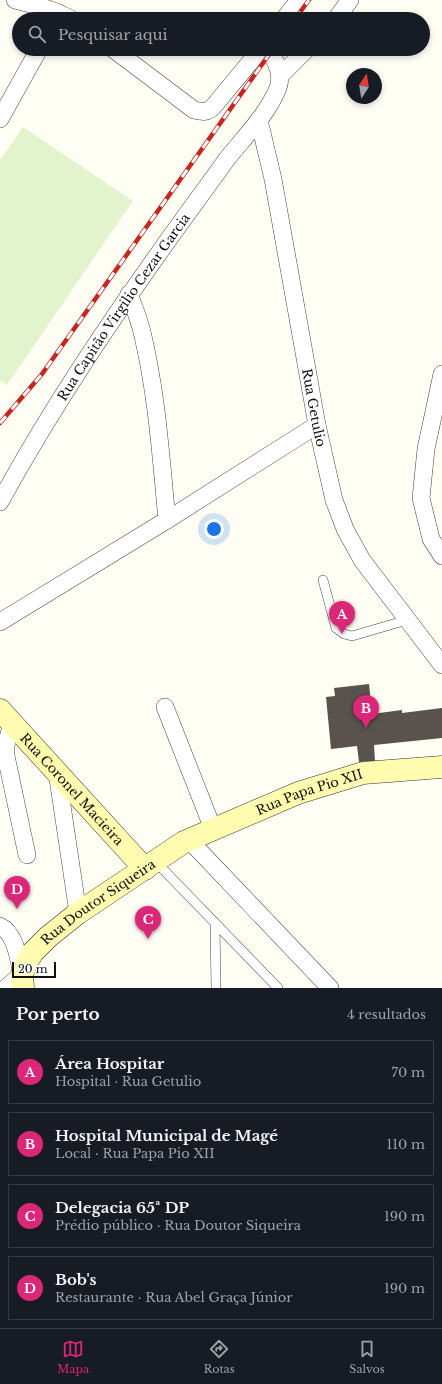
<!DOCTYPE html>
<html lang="pt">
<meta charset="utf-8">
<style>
body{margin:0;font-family:"Libre Baskerville",serif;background:#20242c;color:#f1f3f6}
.compass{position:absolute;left:346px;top:68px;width:36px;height:36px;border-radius:50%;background:#171b24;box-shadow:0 2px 6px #0003;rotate:12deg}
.scale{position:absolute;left:12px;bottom:10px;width:44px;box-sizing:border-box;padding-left:4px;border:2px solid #101010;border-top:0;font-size:11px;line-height:14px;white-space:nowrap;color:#101010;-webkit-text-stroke:3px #fff;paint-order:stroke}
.you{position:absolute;left:214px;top:529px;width:14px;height:14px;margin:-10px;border:3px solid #fff;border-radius:50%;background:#1a73e8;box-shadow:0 0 0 6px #1a73e833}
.badge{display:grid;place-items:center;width:26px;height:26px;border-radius:50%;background:#db2777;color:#fff;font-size:13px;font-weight:700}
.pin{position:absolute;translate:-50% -33px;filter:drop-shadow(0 1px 2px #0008)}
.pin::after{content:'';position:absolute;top:21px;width:14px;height:12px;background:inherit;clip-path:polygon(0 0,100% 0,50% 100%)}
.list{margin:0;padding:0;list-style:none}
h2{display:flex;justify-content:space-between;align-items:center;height:52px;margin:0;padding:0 16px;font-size:17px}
h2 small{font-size:13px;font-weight:400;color:#9ea1a6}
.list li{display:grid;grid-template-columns:26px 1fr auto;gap:12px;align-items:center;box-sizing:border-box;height:64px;margin:0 8px 8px;padding:0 8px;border:1px solid #363941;border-radius:0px}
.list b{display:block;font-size:15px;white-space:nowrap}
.list p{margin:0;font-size:13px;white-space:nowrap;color:#9ea1a6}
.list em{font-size:13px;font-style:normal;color:#9ea1a6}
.icon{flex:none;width:22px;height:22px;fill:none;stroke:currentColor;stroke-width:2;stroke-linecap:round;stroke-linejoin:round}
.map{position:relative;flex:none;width:442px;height:988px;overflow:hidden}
.search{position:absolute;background:#171b24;box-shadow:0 2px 6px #0003;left:12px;right:12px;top:12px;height:44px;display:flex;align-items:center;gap:10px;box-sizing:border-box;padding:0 14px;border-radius:22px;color:#9ea1a6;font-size:15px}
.sheet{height:340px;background:#171b24}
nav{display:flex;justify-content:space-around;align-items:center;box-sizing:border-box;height:56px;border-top:1px solid #363941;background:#171b24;font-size:11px;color:#9ea1a6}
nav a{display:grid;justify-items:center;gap:2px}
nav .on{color:#db2777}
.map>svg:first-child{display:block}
.pitch{fill:#e3f3cd}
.building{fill:#5a524c}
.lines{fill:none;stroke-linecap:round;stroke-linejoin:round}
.lane-casing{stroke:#434343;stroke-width:10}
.street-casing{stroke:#434343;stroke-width:18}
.secondary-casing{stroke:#323232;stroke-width:23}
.lane{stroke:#fff;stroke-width:9}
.street{stroke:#fff;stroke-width:17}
.secondary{stroke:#fffcaf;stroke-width:22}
.rail-casing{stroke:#c9251f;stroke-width:4.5}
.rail{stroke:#fff;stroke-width:3;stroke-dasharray:9;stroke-linecap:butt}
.labels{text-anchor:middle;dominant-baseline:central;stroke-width:4;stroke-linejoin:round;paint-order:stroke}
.street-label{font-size:13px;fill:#101010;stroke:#fff}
</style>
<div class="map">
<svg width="442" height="988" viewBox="0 0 442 988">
<rect width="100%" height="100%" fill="#fffef4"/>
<path class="pitch" d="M23,127L133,201L7,385L0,380V160Z"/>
<path class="building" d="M369,684L372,714L402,710V713L442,708V738L374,745L375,761L359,762L357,746L331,749L326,697L335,696L334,688Z"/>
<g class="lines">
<defs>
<path id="lane" d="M323,580L336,628L344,634L352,636L407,620
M155,861L278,988
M215,923L216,988"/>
<g id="street">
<path d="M15,0C35,5 53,9 71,19"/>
<path d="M284,19L299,0"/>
<path d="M336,19L350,0"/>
<path d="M113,49L194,110C202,112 207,113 213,107L261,49"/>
<path d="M281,75L307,49"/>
<path d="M0,119L39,49"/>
<path id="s1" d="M259,120L273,179L317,425L334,500L345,529L362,560L442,665"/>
<path d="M129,294C134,307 139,319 142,332C157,394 161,458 167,520"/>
<path d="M442,374L426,449L421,498L431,539L442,556"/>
<path id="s2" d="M0,502C53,405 115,314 179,225C195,203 211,181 227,159C245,136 267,115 278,88C283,74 276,60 267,49"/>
<path d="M0,622L167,520L317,425"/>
<path d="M165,707L213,829"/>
<path d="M12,723L6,745V756L27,855"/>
<path d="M57,772L78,913"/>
<path d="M189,840L330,988"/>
<path d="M0,926C16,934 18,958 22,974L6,988"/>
</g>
<g id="secondary">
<path id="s3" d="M0,710L145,869"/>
<path id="s4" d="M23,988L22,974L28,960L33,952L48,937L78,913L184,842L298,793L363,773L442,767"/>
</g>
</defs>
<use href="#lane" class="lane-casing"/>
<use href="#street" class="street-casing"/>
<use href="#secondary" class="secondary-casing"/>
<use href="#lane" class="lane"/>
<use href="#street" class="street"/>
<use href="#secondary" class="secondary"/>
<defs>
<path id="rail" d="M295,19L309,0
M0,423L42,374L273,49"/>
</defs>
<use href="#rail" class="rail-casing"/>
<use href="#rail" class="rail"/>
</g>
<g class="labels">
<g class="street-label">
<text stroke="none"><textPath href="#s2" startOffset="231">Rua Capitão Virgilio Cezar Garcia</textPath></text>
<text stroke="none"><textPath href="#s1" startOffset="293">Rua Getulio</textPath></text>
<text stroke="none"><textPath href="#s3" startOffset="107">Rua Coronel Macieira</textPath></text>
<text stroke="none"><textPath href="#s4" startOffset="361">Rua Papa Pio XII</textPath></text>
<text stroke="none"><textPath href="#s4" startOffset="121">Rua Doutor Siqueira</textPath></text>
</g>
</g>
</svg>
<svg class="compass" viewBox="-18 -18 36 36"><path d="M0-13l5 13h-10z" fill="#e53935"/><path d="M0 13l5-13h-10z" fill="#9ea1a6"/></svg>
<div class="scale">20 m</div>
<div class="you"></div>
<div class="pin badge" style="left:342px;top:634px">A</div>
<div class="pin badge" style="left:366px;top:728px">B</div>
<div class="pin badge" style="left:148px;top:939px">C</div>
<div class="pin badge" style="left:17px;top:909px">D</div>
<div class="search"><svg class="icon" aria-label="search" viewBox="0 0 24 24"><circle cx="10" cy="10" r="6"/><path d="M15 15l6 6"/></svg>Pesquisar aqui</div>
</div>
<section class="sheet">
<h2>Por perto<small>4 resultados</small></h2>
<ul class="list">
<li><span class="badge">A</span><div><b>Área Hospitar</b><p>Hospital · Rua Getulio</p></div><em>70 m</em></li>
<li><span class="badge">B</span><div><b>Hospital Municipal de Magé</b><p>Local · Rua Papa Pio XII</p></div><em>110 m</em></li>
<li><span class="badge">C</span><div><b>Delegacia 65ª DP</b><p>Prédio público · Rua Doutor Siqueira</p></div><em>190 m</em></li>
<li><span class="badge">D</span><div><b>Bob's</b><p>Restaurante · Rua Abel Graça Júnior</p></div><em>190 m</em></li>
</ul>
</section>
<nav>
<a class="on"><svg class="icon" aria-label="map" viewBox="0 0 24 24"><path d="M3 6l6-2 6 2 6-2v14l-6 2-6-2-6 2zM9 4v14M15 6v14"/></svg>Mapa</a>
<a><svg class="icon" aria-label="directions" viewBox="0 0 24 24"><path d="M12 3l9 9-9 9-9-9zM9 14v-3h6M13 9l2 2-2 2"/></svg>Rotas</a>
<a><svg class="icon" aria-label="saved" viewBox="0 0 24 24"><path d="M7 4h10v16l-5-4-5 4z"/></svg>Salvos</a>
</nav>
